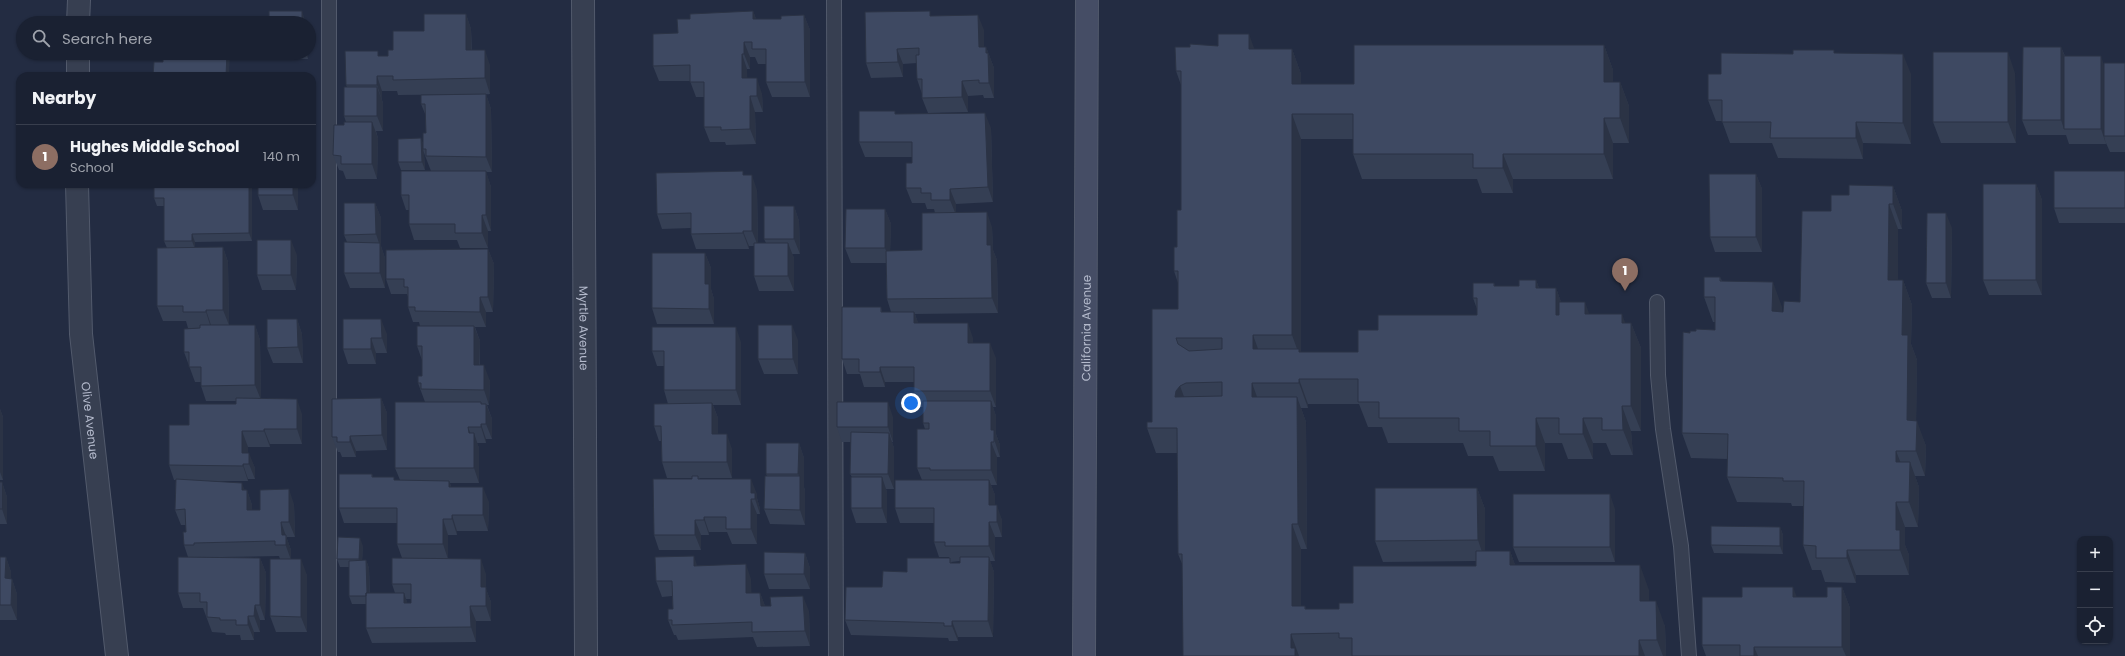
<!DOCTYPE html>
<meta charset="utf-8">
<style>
body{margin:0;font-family:Poppins,sans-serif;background:#272e3e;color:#f1f3f6}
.controls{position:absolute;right:12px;bottom:12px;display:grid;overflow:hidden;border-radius:8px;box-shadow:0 1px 3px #0004}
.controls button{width:36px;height:36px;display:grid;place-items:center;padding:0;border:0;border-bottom:1px solid #383e4d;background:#1a2132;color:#f1f3f6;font:20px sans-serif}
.you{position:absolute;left:911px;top:403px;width:14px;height:14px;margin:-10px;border:3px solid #fff;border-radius:50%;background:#1a73e8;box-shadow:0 0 0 6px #1a73e833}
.badge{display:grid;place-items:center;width:26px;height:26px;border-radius:50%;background:#ea580c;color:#fff;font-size:13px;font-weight:700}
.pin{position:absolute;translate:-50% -33px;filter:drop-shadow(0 1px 2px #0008)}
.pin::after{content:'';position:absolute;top:21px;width:14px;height:12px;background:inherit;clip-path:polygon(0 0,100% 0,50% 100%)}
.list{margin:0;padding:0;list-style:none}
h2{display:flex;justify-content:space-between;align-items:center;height:52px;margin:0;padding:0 16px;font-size:17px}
h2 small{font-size:13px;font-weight:400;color:#9fa3ac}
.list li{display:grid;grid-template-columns:26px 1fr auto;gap:12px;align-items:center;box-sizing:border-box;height:64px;padding:0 16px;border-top:1px solid #383e4d}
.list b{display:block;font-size:15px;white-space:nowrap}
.list p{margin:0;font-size:13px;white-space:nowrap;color:#9fa3ac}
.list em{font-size:13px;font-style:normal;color:#9fa3ac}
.icon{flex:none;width:22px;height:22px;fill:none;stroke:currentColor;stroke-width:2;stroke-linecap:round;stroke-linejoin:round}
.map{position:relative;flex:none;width:2125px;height:656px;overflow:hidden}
.search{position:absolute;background:#1a2132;box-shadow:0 1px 3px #0004;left:16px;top:16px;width:300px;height:44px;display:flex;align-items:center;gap:10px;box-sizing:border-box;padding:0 14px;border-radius:22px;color:#9fa3ac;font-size:15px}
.panel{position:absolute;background:#1a2132;box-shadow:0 1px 3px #0004;left:16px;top:72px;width:300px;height:116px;border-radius:12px}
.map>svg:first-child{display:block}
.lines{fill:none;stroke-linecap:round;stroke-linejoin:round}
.lane-casing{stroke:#525a6c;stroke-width:16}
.street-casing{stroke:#525a6c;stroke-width:24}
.secondary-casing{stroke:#525a6c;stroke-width:24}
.lane{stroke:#373f51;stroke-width:14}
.street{stroke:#373f51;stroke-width:22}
.secondary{stroke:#454d65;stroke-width:22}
.wall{fill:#353f54;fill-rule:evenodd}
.shaded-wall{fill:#2b3345}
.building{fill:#3e4962;stroke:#2b3345;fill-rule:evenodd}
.labels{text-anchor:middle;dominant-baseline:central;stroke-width:4;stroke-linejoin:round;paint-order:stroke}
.street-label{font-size:12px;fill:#b4bacc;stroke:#1c2436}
</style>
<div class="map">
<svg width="2125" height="656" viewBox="0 0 2125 656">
<rect width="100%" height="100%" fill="#232c42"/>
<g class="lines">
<defs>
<path id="lane" d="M834,0L836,656
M1657,302L1658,375L1663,429L1681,546L1689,656
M329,656V0"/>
<g id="street">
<path id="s1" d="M583,0L586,656"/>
<path d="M78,23L79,0"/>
<path d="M78,76V53"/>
<path id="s2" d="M77,184L81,334L117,656"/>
</g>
<g id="secondary">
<path id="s3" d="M1084,656L1087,0"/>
</g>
</defs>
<use href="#lane" class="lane-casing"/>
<use href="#street" class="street-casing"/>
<use href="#secondary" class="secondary-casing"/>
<use href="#lane" class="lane"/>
<use href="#street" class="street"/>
<use href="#secondary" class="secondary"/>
</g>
<path class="wall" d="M753,11L756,19H781L804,15L810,30V97H772L766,82V64H758L755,57H750V69H747V78L762,94L763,112H755L756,144L726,145L725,142H710L704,127V97H696L690,81H659L653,66L678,33L690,19Z
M466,14L471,29L472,50L490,65V94L398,95L397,91H382V100L383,103V131H376L378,138L377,179H346L343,171L339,170L333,155L344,125L346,122L344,116L347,87L346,85L380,56H388L393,50L424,31Z
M932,16L984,30V47H986L994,68V98H984L983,95L968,96V112L928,113L922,98V94L917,79V63L903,64V77L871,78L866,63Z
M1604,45L1613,70V82H1620L1629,106V143H1613V179H1513V193H1482L1477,179H1362L1353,154V139H1301V352H1358L1378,330L1477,315V309L1473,298L1494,283L1495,286H1519L1536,280L1539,288H1556L1561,302L1589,314L1625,323H1631L1641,348V431H1631L1633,455H1611L1606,443H1593V459H1568L1562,443H1545V471H1499L1493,456H1468L1463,443H1388L1382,427H1368L1359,404H1308V408H1301L1306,422L1307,549H1301V606H1305L1306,609H1339L1353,603L1476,566V561L1383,562L1375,541L1477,488L1485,509V551H1510L1515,565L1649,590V601L1665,626L1666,656H1183V566L1178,554L1177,453H1156L1147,428L1152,422L1178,309V283L1174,271L1181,210V85L1176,71L1218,46L1255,49H1292L1301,74V84H1354Z
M2061,47L2065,56L2104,65L2125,63V152H2110L2106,143V144H2069L2066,135H2028L2022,120Z
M272,53H308V59H274Z
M1835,53L1911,74V144L1863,143V159L1778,158L1772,143H1730L1722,121H1716L1708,100L1721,74L1793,54Z
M2015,73L2016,143H1941L1933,122Z
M486,94L491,109L492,172H486L491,187V231H488V248H460L457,240H414L409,224V210H406L401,195L468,171H431L424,153L425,170H401L398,162L423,142L426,133V116L421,104Z
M896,114L991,128L993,202L956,204V212L992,227L993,250L997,260L998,313L915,314L918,323L973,338V343L996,358V407H993L996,416V434L1000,445V457H997V485H991L995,495V505L1002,520V537H995V561H990L994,572L993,637H958V641H949L948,638L851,635L845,620L882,587L907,572L949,558V557H939L934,542V523H900L895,508L922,480L917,468L925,429L923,423V407H919L914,391V382H885V387H864L860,374H847L842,359L881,307L882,312H891L887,299L886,263H851L845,248L885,209L891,224L890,251L922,250L935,213L934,209H927L925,203H912L906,188L912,163V157H865L859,142ZM960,561V563H952L951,562Z
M2125,171V223H2059L2054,208Z
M1756,174L1762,189V252H1715L1710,237Z
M154,184H251L252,185V241L195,242V247H223L228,262L229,325H255L260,340L261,398L302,414V444H270V447H248V453L255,468V479H248V481H200L247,490L252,505V510H260L294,504L295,537H287V539L291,550V559L307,575V632H276L270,616L280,559L279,556L221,557L260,558L266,573L265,620H260V632H254V640H241L240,635H226L225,633L212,632L203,608H183L178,593L188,557L184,545L186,532V525H181L175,510L176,480H174L169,465L189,425L236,404V401H206L201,386V382H195L184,352L200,328H188L186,321H163L157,306L167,248L164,241V206H157L154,198Z
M298,184V210H263L258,195Z
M2036,184L2042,200V295H1989L1983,280Z
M1893,186L1902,211V229H1898V280H1903L1912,305L1911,344L1917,360L1916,421L1926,446L1925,476H1915L1919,487L1918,527H1905V545L1909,555V575H1856V583L1825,582L1821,570H1812L1803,545V506H1792L1791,503L1737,502L1727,477L1728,459L1691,458L1682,433L1690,333L1715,330V322H1713L1704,297L1720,277L1722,281L1782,307V312H1783L1800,302L1831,211L1849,195Z
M757,190L758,243H766L764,239L794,206L799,221L800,254H792L794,258V291H759L754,276V246H749V249H696L691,234V228L662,229L657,214Z
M375,203L381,218V246L385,258V288H350L344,273L347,242L344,235Z
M1952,228L1951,298H1932L1926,283Z
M488,249L494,264L493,312H486V327H475L480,341V365L490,381L489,405H487L492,419V439H486V443H477L479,448V483H450L451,487L489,502L488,531H457V535H448V558L486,574V589L491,602V621H476V642L372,643L366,628V604H352L349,596V567H340L337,559L363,546L362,560H366L369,568L370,593H395L392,584L402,558L397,544V523H344L339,508L372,474L373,477L395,480H400L395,468L425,402L418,383L422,376V360L417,346L420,326L419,322H413L408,307V297L407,294H391L386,279ZM406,599H411V603H407Z
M705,253L711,268V289L714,299V324H657L652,308Z
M297,255L296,290H262L257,275Z
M297,319L302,334L303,363H273L267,348Z
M343,319L387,334V353H376V364H348L343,349Z
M798,340V374H764L758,359Z
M741,342V405H713L718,418V434L732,449V478H699L700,479L757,494V498L760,509V514H757V544H732L727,532H709V535H701V550H659L654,535L692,479V478H667L662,462L661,441H659L654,426L668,404L664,390V366H657L652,351Z
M381,398L387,413V450L356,451V457H342L340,452H338L332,437Z
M0,409L3,417V480H0Z
M893,417V442H892L894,448V489H886L887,492V523H856L851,508L852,477L850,474L851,442H842L837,427Z
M799,443L804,458V487L805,491V525L770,524L764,509L767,476L766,474Z
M0,482H2L7,497V524H0Z
M1615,509V562H1519L1513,547Z
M1780,527L1783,535V554L1714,553L1711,545Z
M805,553L810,568V589H769L764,574Z
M0,557H6L11,572V579H12L17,594V620H0Z
M697,566L751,579V593H760L765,606L809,611L810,646L757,647L753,637L678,640L676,635H674L668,620L673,609L672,596L662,597L656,581Z
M1842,587L1850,608V656H1706L1702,645L1797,597H1827Z"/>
<path class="shaded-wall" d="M302,11L306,23H302Z
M753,11L759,26L753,19Z
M466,14L471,29L472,65L466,50Z
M804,15L810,30V97L805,82Z
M978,15L984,30V62L979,47Z
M1249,34L1258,59L1249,49Z
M744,42L750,57V69L744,54Z
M1604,45L1613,70V107L1604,82Z
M986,47L994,68V98L989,83Z
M2061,47L2067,62L2064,129L2061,120Z
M897,49L903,64V77L898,62Z
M1292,49L1301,74V109L1292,84Z
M485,50L490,65V94L485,78Z
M2008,52L2015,73L2016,143L2008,122Z
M227,53H230L229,76H226Z
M306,53H308V59Z
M742,54L747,69L748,94L742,78Z
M1903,54L1911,74V144L1903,123Z
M2101,56L2106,71L2104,136L2106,144L2101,129Z
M377,76L382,91V100L377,85Z
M757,78L762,94L763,112L757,96Z
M962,81L968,96V112L962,97Z
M1620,82L1629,106V143L1620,118Z
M377,87L383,103V131L377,116Z
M486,94L491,109L492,172L486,157Z
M750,96L755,112L756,144L750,129Z
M985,113L991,128L993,202L988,187Z
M1292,114L1301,139V360L1292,335Z
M1604,118L1613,143V179L1604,154Z
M372,122L378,138L377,179L372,164Z
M1856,122L1863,143V159L1856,138Z
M421,138L424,146L423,149L424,153L425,170L422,162Z
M1503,154L1513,179V193L1503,168Z
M486,171L491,187V231L486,215Z
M1756,174L1762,189V252L1756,237Z
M752,175L757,190L758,246L752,231Z
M249,184H251L252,185V241L249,233Z
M293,184H298V210L293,195Z
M2036,184L2042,200V295L2036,280Z
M1893,186L1902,211V229L1893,204Z
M950,189L956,204V215L950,200Z
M375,203L381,218V246L385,258V288L380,273V246L376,234Z
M1889,204L1898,229V305L1888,280Z
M794,206L799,221L800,254L794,239Z
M885,209L891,224L890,263L885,248Z
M987,212L992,227L993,250L997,260L998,313L992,298L987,245Z
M1946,213L1952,228L1951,298L1946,283Z
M482,215L488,231V248L482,233Z
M743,231L749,246V249L743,233Z
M192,234L195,242V249L192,241Z
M291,240L297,255L296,290L291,275Z
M788,243L794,258V291L788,276Z
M223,247L228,262L229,325L223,310Z
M488,249L494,264L493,312L488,297Z
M705,253L711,268V289L714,299V324L709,309L705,284Z
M1536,280L1545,305L1536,288Z
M1903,280L1912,305L1911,344L1917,360L1916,445L1907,420L1902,335Z
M1773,282L1782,307L1781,336L1772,311Z
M1556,288L1565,313V340L1556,315Z
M480,297L486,312V327L480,312Z
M1585,302L1594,327L1585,314Z
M206,310L211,325V328L206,312Z
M914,312L920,327L914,323Z
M1622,314L1631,339L1622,323Z
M297,319L302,334L303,363L298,347Z
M381,319L387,334V353L382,338Z
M968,323L973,338V358L968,343Z
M1631,323L1641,348V431L1631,406Z
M255,325L260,340L261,400L255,385Z
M792,325L798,340V374L793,359Z
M474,326L480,341L479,381L474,365Z
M736,327L741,342V405L736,390Z
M1253,335L1262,360L1253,349Z
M371,338L376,353V364L371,349Z
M990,343L996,358V407L990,391Z
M484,365L490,381L489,405L484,390Z
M880,367L885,382V387L880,372Z
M1299,379L1308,404V408L1299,383Z
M1252,383L1261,408L1252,397Z
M1180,386L1189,410L1175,397L1176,391Z
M1297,397L1306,422L1307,549L1298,524Z
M381,398L387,413V450L382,435Z
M297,399L302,414V444L297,429Z
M991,401L996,416V434L1000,445V457L991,430Z
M888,402L893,417V442L888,427Z
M712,403L718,418V449L712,434Z
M486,404L492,419V439L486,424Z
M1622,406L1631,431L1633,455L1623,430Z
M0,409L3,417V480L0,472Z
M1536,418L1545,443V471L1536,446Z
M1583,418L1593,443V459L1583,434Z
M1917,421L1926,446L1925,476L1916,451Z
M481,424L486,439V443L481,427Z
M468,427L474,443V433L479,448V483L474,468Z
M264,429L270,444V447L264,431Z
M242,431L248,447V464L242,453Z
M889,433L894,448V489L888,474Z
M727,434L732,449V478L727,462Z
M350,436L356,451V457L350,442Z
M991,442L997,457V485L991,470Z
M799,443L804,458V487L805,491V525L800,510V478L798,474Z
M1896,451L1906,476L1896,462Z
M249,453L255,468V479L249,464Z
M1910,462L1919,487L1918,527L1909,502Z
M243,464L248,479V481L243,466Z
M882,477L887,492V523L882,508Z
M751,479L757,494V498L760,509V514L755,499L751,493Z
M989,480L995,495V520L989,505Z
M449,481L454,496L449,487Z
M2,482L7,497V524L2,509Z
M242,483L247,496V490L252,505L253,525L247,510L242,490Z
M483,487L489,502L488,531L483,515Z
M1477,488L1485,509V561L1478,540Z
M289,489L294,504L295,537L289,522Z
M1610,494L1615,509V562L1610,547Z
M751,499L757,514V544L751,529Z
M1896,502L1905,527V545L1909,555V575L1900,550L1896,530Z
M997,505L1002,520V537L997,522Z
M452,515L457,531V535L452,519Z
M704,517L709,532V535L704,520Z
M443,519L448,535V559L443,544Z
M695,520L701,535V550L695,535Z
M281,522L291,550V560L282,535Z
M989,522L995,537V561L989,546Z
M1292,524L1301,549V631L1292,606Z
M1780,527L1783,535V554L1780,546Z
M360,538L363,546L362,567L359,559Z
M1847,550L1856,575V583L1847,558Z
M1510,551L1519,576L1510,565Z
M805,553L810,568V589L804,574Z
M694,556L699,571L694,566Z
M6,557L11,572V593L5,578Z
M989,557L994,572L993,637L988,621Z
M260,558L266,573L265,620L260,605Z
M301,559L307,575V632L301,617Z
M481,559L486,574V589L491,602V621L486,606L481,587Z
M366,560L369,568L370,604L367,596Z
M746,564L751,579L752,608L746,593Z
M1640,565L1649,590V626L1640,601Z
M12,579L17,594V620L11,605Z
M1793,587L1801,608L1793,597Z
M1842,587L1850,608V656H1846L1842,647Z
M404,593L409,608L404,603Z
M760,593L766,608L761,606Z
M803,596L809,611L810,646L805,631Z
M1656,601L1665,626L1666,656H1663L1657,640Z
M255,605L260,620V632L254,616Z
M470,606L476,621V642L471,627Z
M248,616L254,632V640L248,625Z
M952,621L958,637V641L952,626Z
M1291,634L1299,656H1294L1291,648Z
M1639,640L1645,656H1639Z
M1754,647L1758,656H1754Z"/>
<path class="building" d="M269,11H302V23H269Z
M753,11V19H781V16L804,15L805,82H766V49H752V42H744V54H742V78H757V96H750V129L721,130V127H704V82H690V65L653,66V34L678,33L677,19H690V14Z
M930,11V16L978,15L979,47H986V53H988L989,83H979V80L962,81V97L922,98V79H917L916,55H919V48L897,49L898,62L866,63L865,12Z
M424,14H466V50H485V78L393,80V76H377V85H346L345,51H378V56H388V50H393V31H424Z
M164,19L248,21V23H164Z
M1218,34H1249V49H1292V84H1354V45H1604V82H1620V118H1604V154H1503V168H1473V154H1353V114H1292V335H1253V349H1299V352H1358V330H1378V315H1477V298H1473V283H1494V286H1519V280H1536V288H1556V315H1559V302H1585V314H1622V323H1631V406H1622L1623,430H1602V418H1583V434H1559V418H1536V446H1490V431H1459V418H1379V402H1358V379H1299V383H1252V397H1297L1298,524H1292V606H1305V609H1339V603H1353V566H1476V551H1510V565H1640V601H1656L1657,640H1639V656H1352V638H1339V633L1291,634V648H1295V656H1183L1182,554H1178L1177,428H1147V422H1152V309H1178V271H1174V247H1177V210H1181V71H1176L1175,47H1190V44L1218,46ZM1176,338H1222V349L1189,351L1178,344ZM1222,382V396L1175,397L1176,391L1180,386L1186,383Z
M2023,47H2061V120H2022Z
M1793,50H1834V53L1903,54V123L1856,122V138H1770L1771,122H1722V100H1708V74H1721V53L1793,54Z
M1933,52H2008V122H1933Z
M163,53H227L226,76H153L154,62H163Z
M2064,56H2101V129H2064Z
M2104,63H2125V136H2104Z
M344,87H377V116H344Z
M486,94V157L426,156V149H423V133H426L425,104H421V95Z
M859,111H895V114L985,113L988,187L950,189V200H931V193H921V188H906V163H912V142H859Z
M344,122H372V164H341V156L333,155L334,125H344Z
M421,138L422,162H398V139Z
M401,171H486V215H482V233H455V224H409V195H401Z
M743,171V175H752V231H743V233L691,234V213L657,214L656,173Z
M2054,171H2125V208H2054Z
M1709,174H1756V237H1710Z
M154,184H249V233L192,234V241H164V198H154Z
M258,184H293V195H258Z
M1983,184H2036V280H1983Z
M1849,185L1893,186V204H1889L1888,280H1903L1902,335H1908L1907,420L1917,421L1916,451H1896V462H1910L1909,502H1896V530H1900V550H1847V558H1816V546L1803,545L1804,481H1783V478L1727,477L1728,434L1682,433L1683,332L1690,333V331H1696V329L1715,330V297H1704V277H1720V281L1773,282L1772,311L1783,312L1784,301L1800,302L1802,211H1831V195H1849Z
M344,203H375L376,234L344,235Z
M764,206H794V239H764Z
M846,209H885V248H845Z
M987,212V245H991L992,298L887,299L886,251L922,250V213Z
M1927,213H1946V283H1926Z
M257,240H291V275H257Z
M344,242L380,243V273H344Z
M754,243H788V276H754Z
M223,247V310H206V312H183V306H157V248Z
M488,249V297H480V312L415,311V307H408V287H404V279H386V250Z
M652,253H705V284H709V309L652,308Z
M842,307H881V312H914V323H968V343H990V391H914V367H880V372H859V359H842Z
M267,319H297L298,347L267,348Z
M343,319H381L382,338H371V349H343Z
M200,325H255V385L201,386V367H189V352H184V329L200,328Z
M758,325H792L793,359H758Z
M417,326H474V365H484V390L421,389V383H418V376H422V346H417Z
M652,327H736V390H664V351H652Z
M236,398L297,399V429H264V431H242V453H249V464H243V466L169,465V425H189V404H236Z
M381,398L382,435L350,436V442H337V437H332V399Z
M923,401H991V430H994V442H991V470H930V468H917V429H929V423H923Z
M395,402H481V404H486V424H481V427H468L469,433H474V468H395Z
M837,402H888V427H837Z
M712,403V434H727V462H662L661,426H654V404Z
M851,432L889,433L888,474H850Z
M766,443H799L798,474H766Z
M339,474H372V477H394V480L449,481V487H483V515H452V519H443V544H397V508H339Z
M692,476H698V479H751V493H755V499H751V529H726V517H704V520H695V535H654L653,479H692Z
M765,476H800V510L764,509Z
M851,477H882V508H851Z
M176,479L242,483V490H247V510H260V490L289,489V522H281L282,535H286V545H275V541L194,543V545H184L183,532H186L185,509L175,510Z
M895,480H989V505H997V522H989V546H945V542H934V508H895Z
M0,482H2V509H0Z
M1375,488H1477L1478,540L1375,541Z
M1513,494H1610V547H1513Z
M1711,526L1780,527V546L1711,545Z
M338,537L360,538L359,559H337Z
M764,552L805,553L804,574H764Z
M694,556V566L746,564V593H760L761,606H771L770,597L803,596L805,631L752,632V622L672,625V620H668V609H673L672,581H656L655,557Z
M0,557H6L5,578L12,579L11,605H0Z
M178,557L260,558V605H255L254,616H248V625H236V620H220V618L207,617V602H200V593H178Z
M960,557H989L988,621H952V626H944V623L845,620L846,587H882L883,571L907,572V558H950V563H960Z
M392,558L481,559V587H486V606H470L471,627L366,628V593H404V603H411V584H392Z
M270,559H301V617L270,616Z
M366,560L367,593H366V596H349V561Z
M1742,587H1793V597H1827V587H1842V647H1754V656H1740V645H1702V597H1742Z"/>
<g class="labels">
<g class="street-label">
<text stroke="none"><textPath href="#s1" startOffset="328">Myrtle Avenue</textPath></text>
<text stroke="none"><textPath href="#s3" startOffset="328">California Avenue</textPath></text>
<text stroke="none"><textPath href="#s2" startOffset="237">Olive Avenue</textPath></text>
</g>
</g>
</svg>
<div class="controls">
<button>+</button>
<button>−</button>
<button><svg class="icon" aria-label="locate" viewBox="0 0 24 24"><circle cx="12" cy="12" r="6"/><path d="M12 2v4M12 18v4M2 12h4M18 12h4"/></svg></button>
</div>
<div class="you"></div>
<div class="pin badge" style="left:1625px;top:291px;background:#8d6e63">1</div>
<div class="search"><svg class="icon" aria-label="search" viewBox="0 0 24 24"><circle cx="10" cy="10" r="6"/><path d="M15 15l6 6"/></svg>Search here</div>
<section class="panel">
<h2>Nearby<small></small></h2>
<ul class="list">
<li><span class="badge" style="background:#8d6e63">1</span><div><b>Hughes Middle School</b><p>School</p></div><em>140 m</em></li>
</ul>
</section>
</div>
